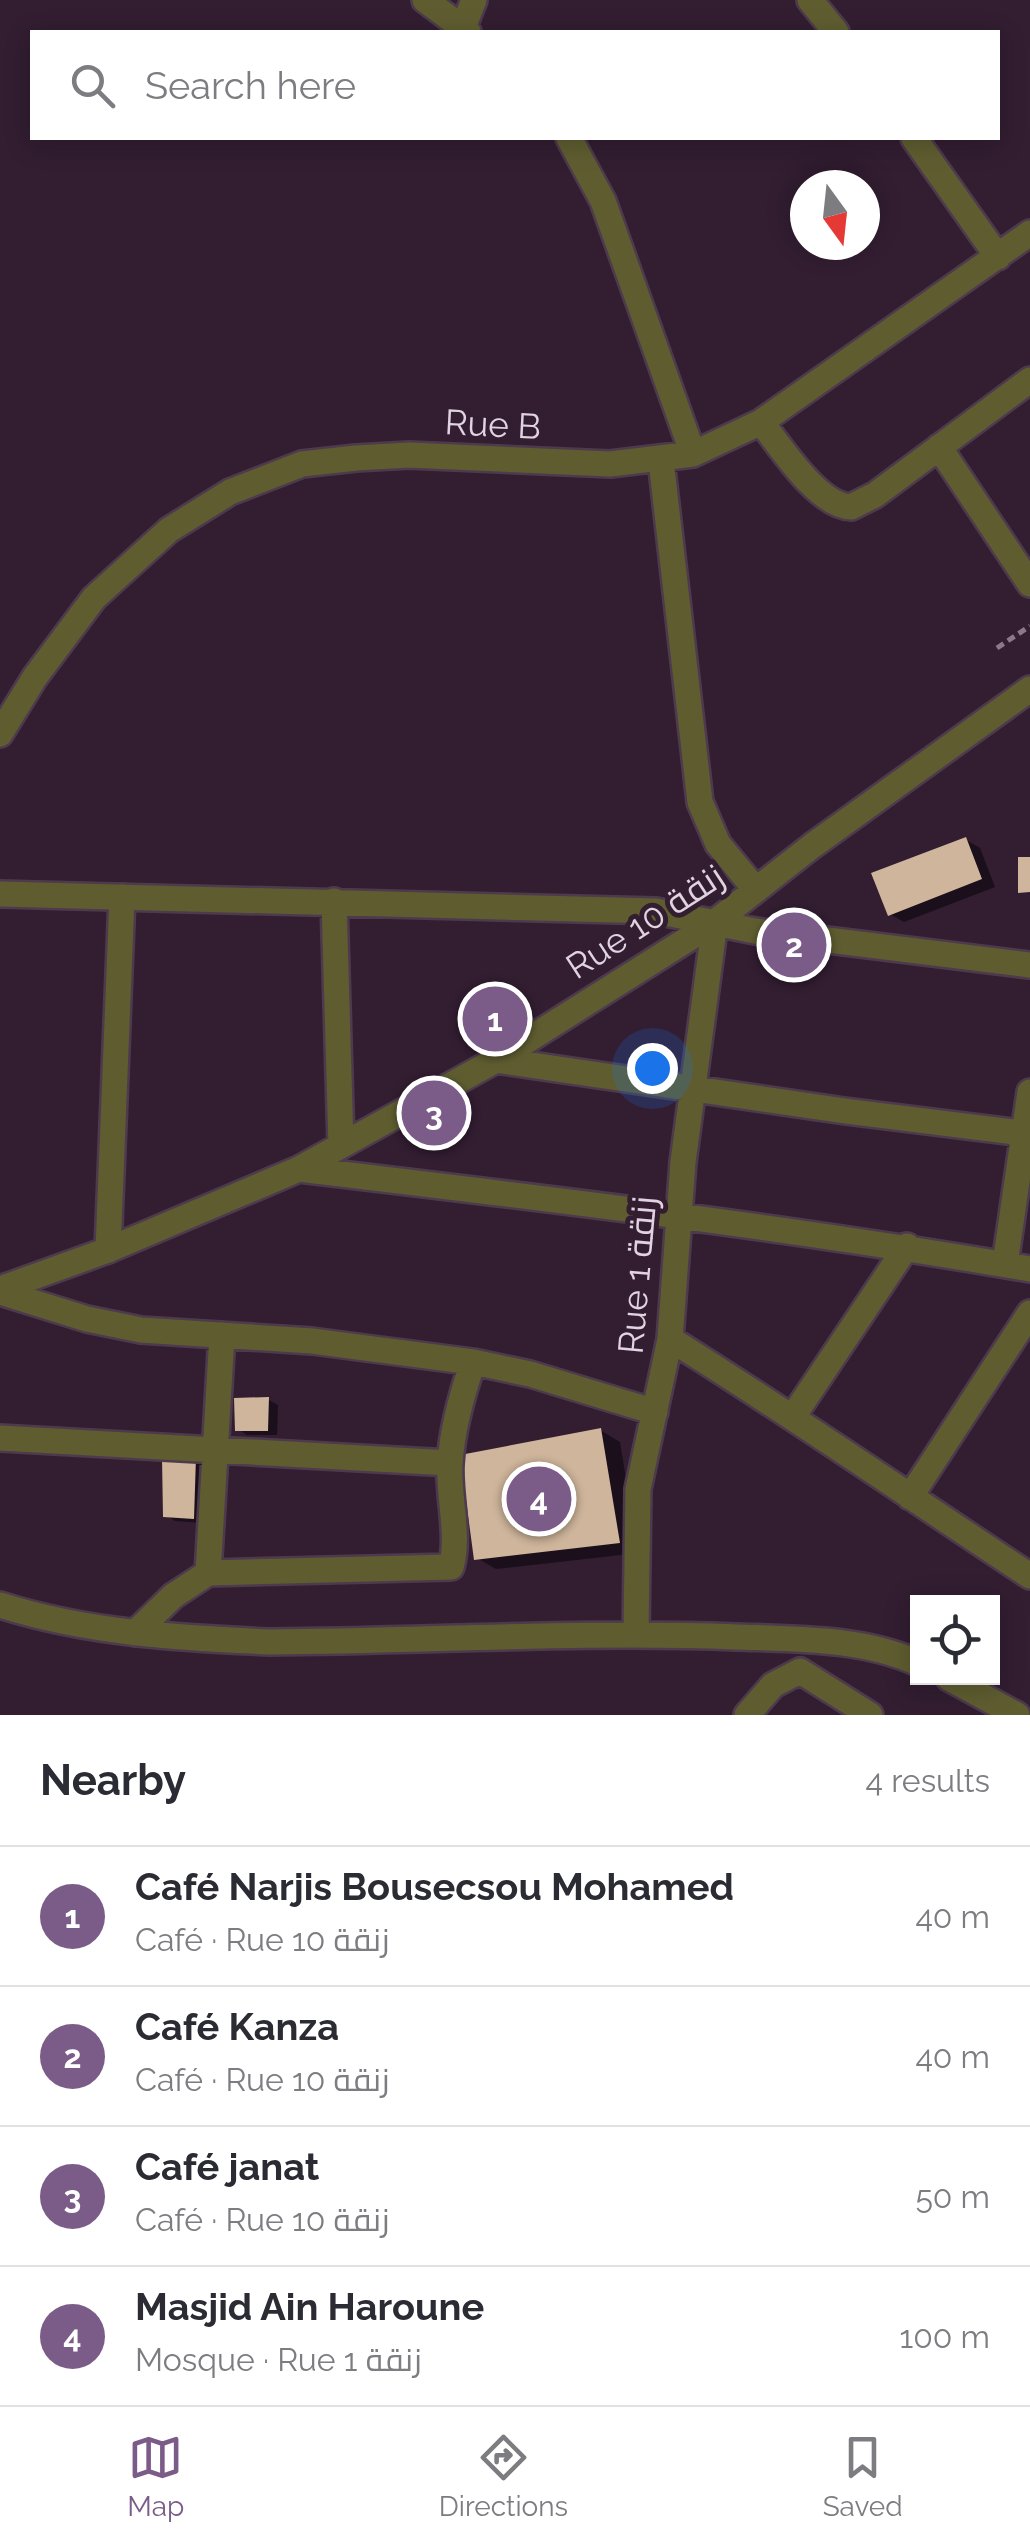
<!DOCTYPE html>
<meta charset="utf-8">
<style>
body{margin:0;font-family:Raleway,Cairo,sans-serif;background:#f2f2f3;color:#2b2b33}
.controls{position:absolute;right:30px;bottom:30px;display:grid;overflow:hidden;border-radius:0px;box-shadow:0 5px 25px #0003}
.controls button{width:90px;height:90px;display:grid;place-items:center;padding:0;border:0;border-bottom:2px solid #e1e1e2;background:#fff;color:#2b2b33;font:50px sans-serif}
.compass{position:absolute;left:790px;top:170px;width:90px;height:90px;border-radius:50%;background:#fff;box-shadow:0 5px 25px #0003;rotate:165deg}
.you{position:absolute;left:652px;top:1068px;width:35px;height:35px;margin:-25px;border:8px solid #fff;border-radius:50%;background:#1a73e8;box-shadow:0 0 0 15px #1a73e833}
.badge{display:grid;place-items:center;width:65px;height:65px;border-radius:50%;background:#7b5c89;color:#fff;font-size:32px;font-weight:700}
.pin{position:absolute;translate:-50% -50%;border:5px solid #fff;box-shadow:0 2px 10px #0006}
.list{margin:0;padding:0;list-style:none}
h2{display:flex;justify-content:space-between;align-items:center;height:130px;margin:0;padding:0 40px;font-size:42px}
h2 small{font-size:32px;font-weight:400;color:#7c7c81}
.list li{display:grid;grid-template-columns:65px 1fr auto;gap:30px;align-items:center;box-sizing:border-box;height:140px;padding:0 40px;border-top:2px solid #e1e1e2}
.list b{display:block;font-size:38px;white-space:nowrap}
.list p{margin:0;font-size:32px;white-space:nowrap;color:#7c7c81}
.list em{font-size:32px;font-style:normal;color:#7c7c81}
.icon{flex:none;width:55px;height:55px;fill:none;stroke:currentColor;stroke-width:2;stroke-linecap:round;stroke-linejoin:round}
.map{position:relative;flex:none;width:1030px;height:1715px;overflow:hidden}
.search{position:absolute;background:#fff;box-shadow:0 5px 25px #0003;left:30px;right:30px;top:30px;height:110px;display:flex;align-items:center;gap:25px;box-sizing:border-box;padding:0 35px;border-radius:0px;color:#7c7c81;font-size:38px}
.sheet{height:690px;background:#fff}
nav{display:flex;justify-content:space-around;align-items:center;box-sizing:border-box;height:140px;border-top:2px solid #e1e1e2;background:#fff;font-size:28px;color:#7c7c81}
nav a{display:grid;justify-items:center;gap:5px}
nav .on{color:#7b5c89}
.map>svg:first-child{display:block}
.shadow{fill:#0007}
.building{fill:#ceb59b}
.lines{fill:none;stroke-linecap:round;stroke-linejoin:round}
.pedestrian-casing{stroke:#4e3a4d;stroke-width:30}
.minor-casing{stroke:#4e3a4d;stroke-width:30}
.path{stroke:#8b798a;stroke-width:5;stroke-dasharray:8 5;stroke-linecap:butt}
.pedestrian{stroke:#5f5d30;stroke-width:25}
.minor{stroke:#5f5d30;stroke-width:25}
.labels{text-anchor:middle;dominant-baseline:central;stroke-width:10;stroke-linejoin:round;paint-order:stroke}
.street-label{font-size:35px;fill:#e1d3e0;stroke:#321d31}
</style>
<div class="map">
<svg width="1030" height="1715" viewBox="0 0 1030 1715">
<rect width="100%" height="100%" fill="#321d31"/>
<path class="shadow" d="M966,840L980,848L995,887L904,922L890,914Z
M269,1400L278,1405L277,1435H247L238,1429Z
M600,1430L620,1442L638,1553L496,1569L477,1558Z
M196,1459L205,1465L203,1523L175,1521L166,1515Z"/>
<path class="building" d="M966,837L982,879L888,916L871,873Z
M1018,857H1030V892L1018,893Z
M269,1397L268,1431H235L234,1398Z
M601,1428L620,1543L474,1560L460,1455Z
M196,1457L194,1519L163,1517L162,1458Z"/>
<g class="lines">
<defs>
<path id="pedestrian" d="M108,1250L122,897"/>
<path id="minor" d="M425,0L468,32
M810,0L836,32
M463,28L474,0
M569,138L603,201L693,454
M914,138L998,257
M761,422C781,447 818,506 851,507L875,495L1030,380
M939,447L1030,584
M661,460L700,802L718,844L756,890
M0,734L35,677L94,598L169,530L230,492L302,464L356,458L409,455L610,464L693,454L761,422L1030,233
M0,894L656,911L755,931L1030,965
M334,901L341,1145
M496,1060L845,1111L1030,1134
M299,1169C543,1198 787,1227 1030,1269
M1005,1264L1030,1092
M0,1289L108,1250L299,1169L496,1060L715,922L812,846L1030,689
M0,1292L87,1319L141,1330L312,1341L473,1362L530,1374L655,1412
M670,1339C792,1415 910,1497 1030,1576
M794,1415L907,1246
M0,1438L450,1463
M910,1497L1030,1313
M208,1573L222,1335
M0,1605C87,1633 180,1638 271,1642C426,1641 582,1631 737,1637C797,1639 863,1638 918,1663
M135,1633L173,1596L208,1573L451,1567C460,1536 448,1496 450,1464C452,1430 462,1394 473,1362
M636,1634L638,1489L670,1339L683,1162L715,922
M949,1678L1017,1715
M747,1715L773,1685L800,1671L870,1715"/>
</defs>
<use href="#pedestrian" class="pedestrian-casing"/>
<use href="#minor" class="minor-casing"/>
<path class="path" d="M997,648L1030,626"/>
<use href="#pedestrian" class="pedestrian"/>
<use href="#minor" class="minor"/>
</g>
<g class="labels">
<g class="street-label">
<text transform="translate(493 424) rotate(3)">Rue B</text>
<text transform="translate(645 921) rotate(-33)">Rue 10 زنقة</text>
<text transform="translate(637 1275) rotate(-85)">Rue 1 زنقة</text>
</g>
</g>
</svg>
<div class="controls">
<button><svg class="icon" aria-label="locate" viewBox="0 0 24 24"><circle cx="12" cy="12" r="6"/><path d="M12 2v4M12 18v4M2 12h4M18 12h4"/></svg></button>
</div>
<svg class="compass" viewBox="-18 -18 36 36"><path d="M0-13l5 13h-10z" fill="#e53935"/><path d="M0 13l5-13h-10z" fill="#7c7c81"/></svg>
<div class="you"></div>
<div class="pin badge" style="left:495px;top:1019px">1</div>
<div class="pin badge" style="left:794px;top:945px">2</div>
<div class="pin badge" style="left:434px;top:1113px">3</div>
<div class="pin badge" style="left:539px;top:1499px">4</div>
<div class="search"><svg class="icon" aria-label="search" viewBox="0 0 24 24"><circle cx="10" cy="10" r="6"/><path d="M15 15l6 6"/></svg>Search here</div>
</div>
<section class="sheet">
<h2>Nearby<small>4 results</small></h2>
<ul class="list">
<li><span class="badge">1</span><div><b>Café Narjis Bousecsou Mohamed</b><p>Café · Rue 10 زنقة</p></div><em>40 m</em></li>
<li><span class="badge">2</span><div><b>Café Kanza</b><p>Café · Rue 10 زنقة</p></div><em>40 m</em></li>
<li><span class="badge">3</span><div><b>Café janat</b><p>Café · Rue 10 زنقة</p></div><em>50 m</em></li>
<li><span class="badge">4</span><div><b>Masjid Ain Haroune</b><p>Mosque · Rue 1 زنقة</p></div><em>100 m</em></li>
</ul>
</section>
<nav>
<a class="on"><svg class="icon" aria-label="map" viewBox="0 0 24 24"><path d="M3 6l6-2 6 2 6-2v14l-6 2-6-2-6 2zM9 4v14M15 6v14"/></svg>Map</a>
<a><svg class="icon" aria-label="directions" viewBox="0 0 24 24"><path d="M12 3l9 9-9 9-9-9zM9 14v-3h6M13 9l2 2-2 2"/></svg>Directions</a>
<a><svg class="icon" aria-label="saved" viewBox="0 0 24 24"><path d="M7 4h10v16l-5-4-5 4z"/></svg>Saved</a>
</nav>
